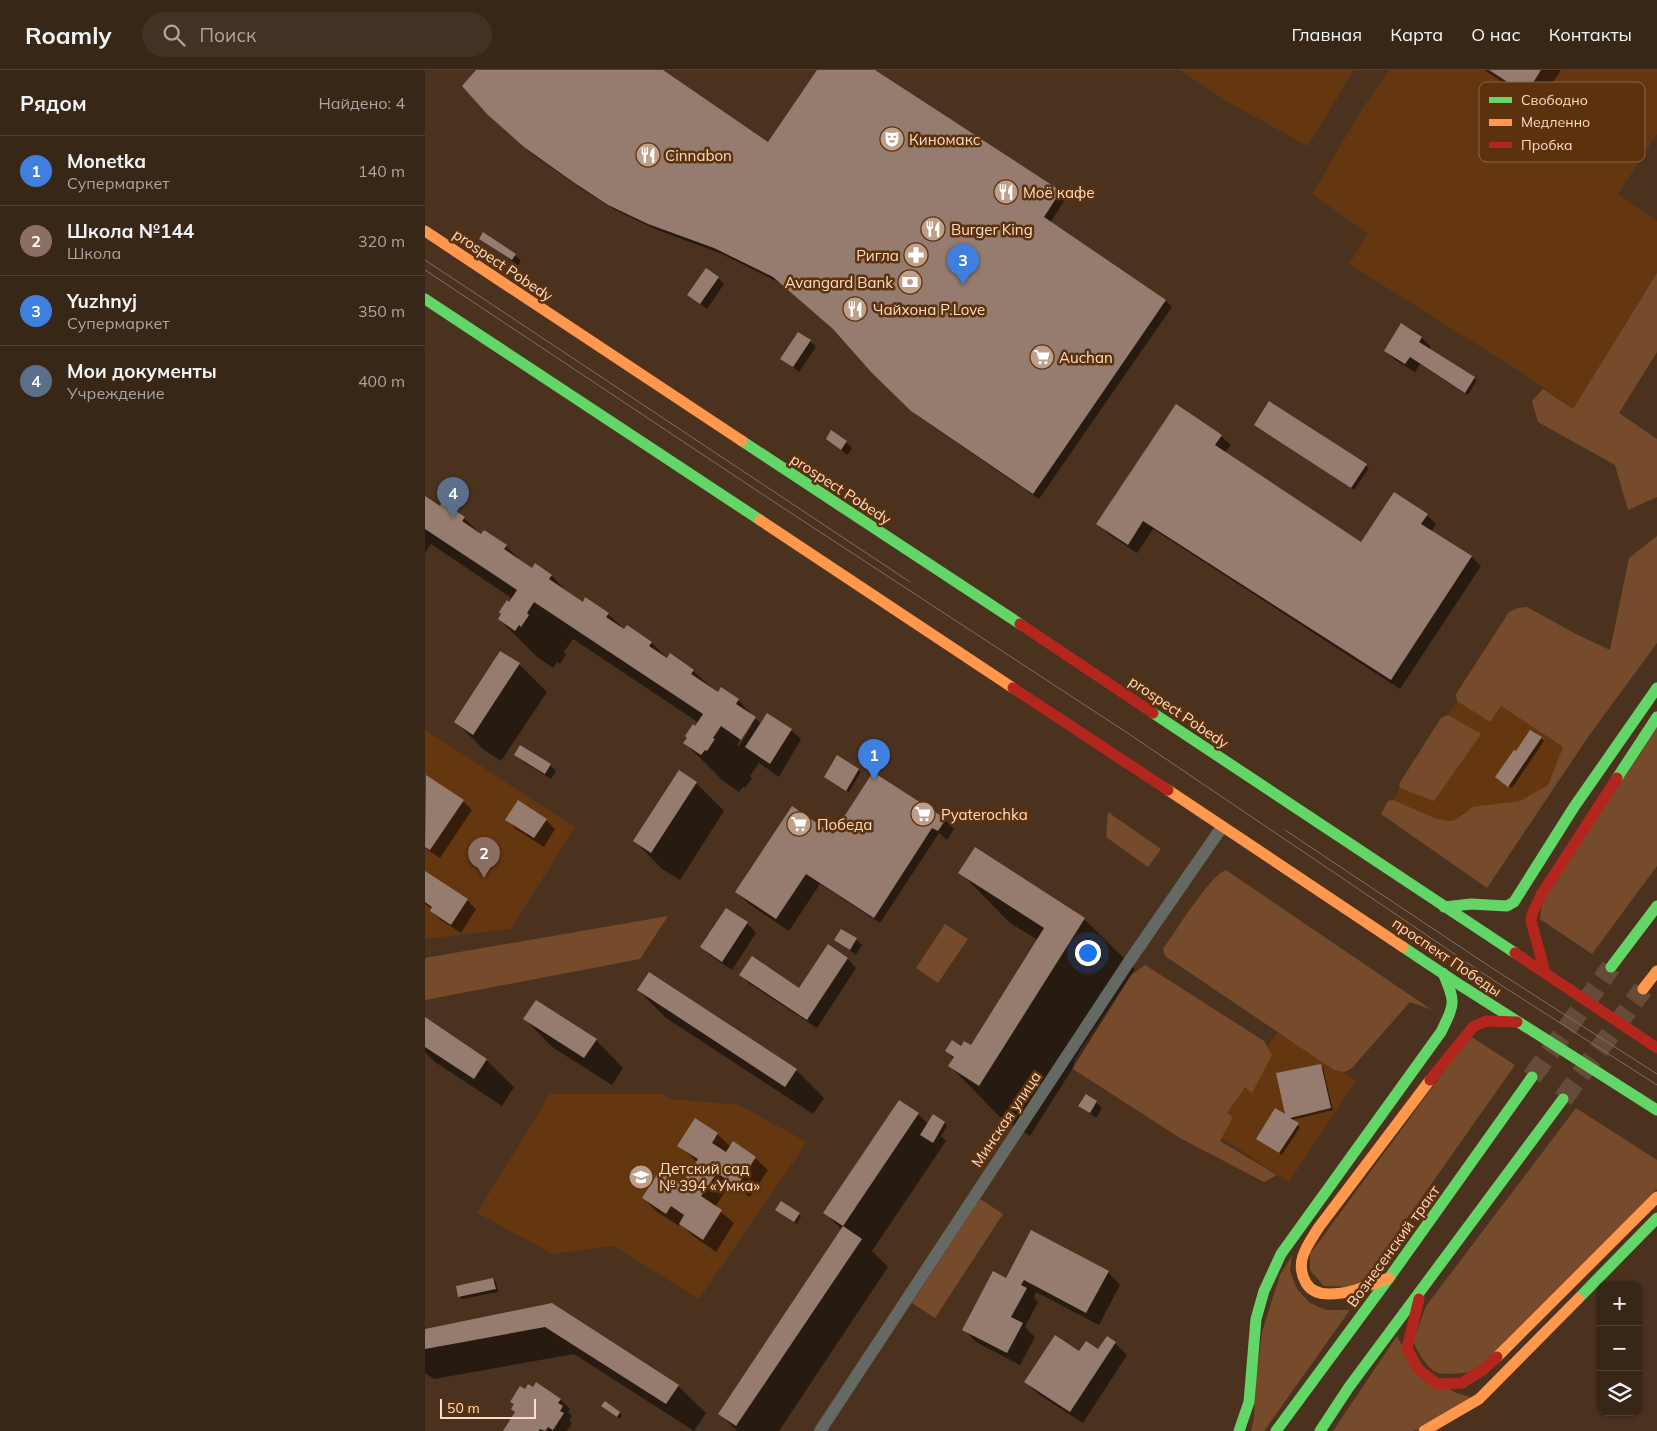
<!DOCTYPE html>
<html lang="ru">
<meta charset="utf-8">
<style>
body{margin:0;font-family:Mulish,sans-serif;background:#433224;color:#f1f3f6}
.controls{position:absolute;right:15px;bottom:15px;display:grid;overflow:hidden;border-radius:10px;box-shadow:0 1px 4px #0004}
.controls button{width:45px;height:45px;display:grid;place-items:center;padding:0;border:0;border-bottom:1px solid #524336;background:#382617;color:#f1f3f6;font:25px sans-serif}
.scale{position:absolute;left:15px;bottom:12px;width:96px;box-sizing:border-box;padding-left:5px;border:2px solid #fddbc4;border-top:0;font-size:14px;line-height:18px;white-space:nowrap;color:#fddbc4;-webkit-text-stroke:4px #5c310d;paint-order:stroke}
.you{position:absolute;left:662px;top:882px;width:18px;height:18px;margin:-12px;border:4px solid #fff;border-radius:50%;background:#1a73e8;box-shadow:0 0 0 8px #1a73e833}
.badge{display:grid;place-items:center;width:32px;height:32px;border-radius:50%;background:#ea580c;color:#fff;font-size:16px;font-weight:700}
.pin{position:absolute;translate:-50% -41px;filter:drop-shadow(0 1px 2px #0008)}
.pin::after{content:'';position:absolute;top:26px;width:18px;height:15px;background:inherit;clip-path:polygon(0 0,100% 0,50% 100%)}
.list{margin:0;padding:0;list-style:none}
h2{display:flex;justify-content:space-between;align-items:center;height:65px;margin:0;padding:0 20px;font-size:21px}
h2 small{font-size:16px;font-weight:400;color:#aba5a1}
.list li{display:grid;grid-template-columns:32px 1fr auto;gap:15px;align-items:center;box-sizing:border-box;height:70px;padding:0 20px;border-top:1px solid #524336}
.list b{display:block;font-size:19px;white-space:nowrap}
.list p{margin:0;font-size:16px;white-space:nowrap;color:#aba5a1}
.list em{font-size:16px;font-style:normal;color:#aba5a1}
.icon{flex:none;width:28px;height:28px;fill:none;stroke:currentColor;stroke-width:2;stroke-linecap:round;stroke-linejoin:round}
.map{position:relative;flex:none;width:1232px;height:1361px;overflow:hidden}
header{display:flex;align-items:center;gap:30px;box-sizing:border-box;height:70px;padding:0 25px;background:#382617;border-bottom:1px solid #524336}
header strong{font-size:24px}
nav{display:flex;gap:28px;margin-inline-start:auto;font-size:18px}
.search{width:350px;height:45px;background:#433224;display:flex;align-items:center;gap:12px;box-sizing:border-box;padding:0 18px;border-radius:28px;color:#aba5a1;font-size:19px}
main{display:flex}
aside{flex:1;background:#382617}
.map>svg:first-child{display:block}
.built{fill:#653711}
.green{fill:#764b2b}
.shadow{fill:#0007;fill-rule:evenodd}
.building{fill:#957c6f}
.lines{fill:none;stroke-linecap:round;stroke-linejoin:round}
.primary-tunnel{stroke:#654b38;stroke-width:20;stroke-dasharray:20 10;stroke-linecap:butt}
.street{stroke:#656963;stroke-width:12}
.fast{stroke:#63d668;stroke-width:11}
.slow{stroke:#ff974d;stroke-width:11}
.jam{stroke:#b3261e;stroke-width:11}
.tram{stroke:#75736c;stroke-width:1}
.labels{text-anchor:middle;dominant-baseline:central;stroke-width:5;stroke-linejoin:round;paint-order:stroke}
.poi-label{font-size:15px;fill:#fddbc4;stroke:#5c310d;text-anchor:start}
.street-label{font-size:15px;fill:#fddbc4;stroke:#5c310d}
.key{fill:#5c310d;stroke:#8c6444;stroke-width:1}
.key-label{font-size:14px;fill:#fddbc4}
</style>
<header>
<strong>Roamly</strong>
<div class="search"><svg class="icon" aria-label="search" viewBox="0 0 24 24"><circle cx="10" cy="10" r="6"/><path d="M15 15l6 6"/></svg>Поиск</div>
<nav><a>Главная</a><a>Карта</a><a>О нас</a><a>Контакты</a></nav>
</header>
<main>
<aside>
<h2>Рядом<small>Найдено: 4</small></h2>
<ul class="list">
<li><span class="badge" style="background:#3f7fe0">1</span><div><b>Monetka</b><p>Супермаркет</p></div><em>140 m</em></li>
<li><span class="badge" style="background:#8d6e63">2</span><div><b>Школа №144</b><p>Школа</p></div><em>320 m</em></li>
<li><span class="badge" style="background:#3f7fe0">3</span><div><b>Yuzhnyj</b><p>Супермаркет</p></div><em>350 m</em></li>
<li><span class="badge" style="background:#5c6f8a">4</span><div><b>Мои документы</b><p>Учреждение</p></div><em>400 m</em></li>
</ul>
</aside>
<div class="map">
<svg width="1232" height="1361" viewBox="0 0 1232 1361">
<rect width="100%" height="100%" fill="#4a321f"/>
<path class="built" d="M755,0H929L883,76L801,31Z
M964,0H1232V64L1193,124L1232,151V203L1148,339L1096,302L924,194L943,164L887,124L937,39Z
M1032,631L1065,651L1076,636L1138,677L1123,715L1095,731L1039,742L1032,749L1026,751L1012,749L968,730L975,718L974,714L1016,648L1023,645Z
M0,660L150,757L86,859L0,869Z
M854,960L931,1011L864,1112L787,1061Z
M125,1024H236L246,1029L314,1035L382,1072L274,1229L189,1176L128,1184L52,1143Z"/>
<path class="green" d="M1232,203V282L1194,343L1232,369V427L1203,440L1190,395L1113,352L1107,331L1118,319L1148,339Z
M1232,466V573L1163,667L1062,818L956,744L963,731L968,730L1012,749L1026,751L1032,749L1047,737L1095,731L1123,715L1138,677L1076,636L1065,652L1032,631L1031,624L1084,542L1093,538L1102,537L1151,564L1185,580L1204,488Z
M1023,645L1056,664L1009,731L975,718L974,714L1016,648Z
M1232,656V796L1167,884L1115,849L1117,832Z
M683,742L736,779L723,797L681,767Z
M801,800L1007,940L985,932L926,999L919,1002L909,1000L740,886L738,879C749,864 786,804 801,800Z
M243,846L215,889L0,930V888Z
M520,854L543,869L513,913L491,898Z
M720,895L839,971L847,985L827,1023L820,1017L802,1043L808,1047L795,1071L852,1105L839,1112L755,1068L648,999L650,988L706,905Z
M1045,966L1090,995L943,1204L931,1217L899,1216L885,1200V1184Z
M1151,1038L1232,1090V1119L1049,1302C1010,1305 1008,1309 988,1272L1001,1236Z
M555,1129L578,1144L510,1248L487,1233Z
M867,1185L865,1201L872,1219L885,1233L901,1240H925L839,1361H826L829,1348L831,1308L837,1262L855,1205Z
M972,1266L987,1295L1031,1323L1049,1328L1003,1355L988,1361H908Z"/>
<path class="shadow" d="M53,0H236L344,73L393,0H448L635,122L641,128L625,153L741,231L747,237L614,429L494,347L448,302L412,262L355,213L297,184L230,159L190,140L155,118L106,83L70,50Z
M1059,0H1136L1113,35Z
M56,168L90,185L96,191L93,195L62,174Z
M293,208L299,214L282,239L264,225Z
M997,268L1006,277L1004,279L1052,310L1043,325L995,294L990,302L970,290L960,280Z
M385,271L391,277L374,302L357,288Z
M845,333L944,398L929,420L830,355Z
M796,366L806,375L800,383L937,474L1002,445L1011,454L1006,462L1047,487L1056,496L975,619L728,459L712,483L682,463L673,453Z
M402,369L421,372L427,378L422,385Z
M0,427L15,438L18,433L39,448L57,465L81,476L99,494L107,499L110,495L127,506L145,525L158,533L183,544L200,560L202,557L227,573L243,589L268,601L293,623L313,630L336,654L342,645L366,660L376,669L354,707L334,693L325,706L327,708L320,718L318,717L314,722L298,711L260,673L274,653L148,569L139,582L141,584L135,594L132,592L128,598L112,587L74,549L88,529L6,474L0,483ZM324,655H327L314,676L312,675Z
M94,594L122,622L76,691L59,680L31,652Z
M1116,668L1119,671L1087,718L1074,709L1091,683Z
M90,684L125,695L131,701L126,709L96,690Z
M413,687L436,702L424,722L403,709Z
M254,702L271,713L299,741L255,810L237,799L210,771Z
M1,707L38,731L47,740L15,788L0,778Z
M82,749L121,750L130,759L119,777L91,759Z
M520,750L529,759L522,770L514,763L455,853L395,814L364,861L324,834L312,822L408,765Z
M0,802L42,830L51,839L36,863L16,850L6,841L7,839L0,834Z
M535,802L659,849L710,899L605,1066L575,1047L525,996L529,989L521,981L546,976L613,870L585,853Z
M322,853L331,863L307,900L286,886L276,877Z
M417,860L431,869L437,875L431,885L411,870Z
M422,888L431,898L392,958L325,914L316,905L375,919Z
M224,903L371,1000L399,1028L388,1044L241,948L213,920Z
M0,949L61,990L89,1017L77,1036L10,992L0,982Z
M100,949L171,970L198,998L187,1015L127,977Z
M895,995L898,998L908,1040L867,1050L875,1057L857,1085L835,1071L862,1047Z
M671,1032L677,1038L671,1048L654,1035Z
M493,1044L503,1054L508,1046L520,1053L522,1056L516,1066L521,1071L447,1181L463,1197L354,1361H312L294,1343L417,1160L400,1143Z
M292,1064L306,1077L330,1088L343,1100L325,1127L305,1114L290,1137L309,1153L291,1182L268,1166L255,1153L254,1156L231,1141L218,1128L257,1116L272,1092L254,1075Z
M355,1142L374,1144L376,1146L372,1154Z
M683,1202L695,1215L674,1255L611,1222L609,1227L613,1232L600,1257L610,1267L595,1295L551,1272L539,1259L581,1210Z
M68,1209L71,1212L73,1222L37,1229L34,1226Z
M126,1234L253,1316L281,1343L269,1361L149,1284L9,1309L0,1303V1261Z
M690,1273L702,1285L658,1353L613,1324L601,1312L654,1282L674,1280Z
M111,1314L136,1330L145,1339L143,1342L147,1346L144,1350L147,1353L142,1361H79L91,1343L100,1321L108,1319Z
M180,1333L197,1345L195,1349L180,1339Z"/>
<path class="building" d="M51,0H238L343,72L392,0H450L636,121L619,147L741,230L608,424L486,341L447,303L408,259L348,207L289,178L223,154L183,135L148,112L99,77L62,44L37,16Z
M1064,0H1116L1101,24Z
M58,162L91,184L87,190L54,169Z
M281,198L294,207L275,234L262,225Z
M976,253L997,267L994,272L1050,307L1040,323L985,287L980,294L959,281Z
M373,262L386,270L368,297L355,289Z
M844,331L942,394L926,418L829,355Z
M751,334L797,365L790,375L936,472L969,422L1003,444L996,454L1047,486L966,610L718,451L703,475L671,454Z
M406,360L422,371L416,380L401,369Z
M0,426L15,436L17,432L40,447L37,451L56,464L59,460L82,475L79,479L107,498L110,493L127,505L124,509L158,532L160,527L184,543L181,547L199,559L202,555L227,572L224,576L242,588L245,583L269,600L266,604L293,622L296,617L314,629L311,634L331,647L316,670L296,656L288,668L290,669L282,681L280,680L276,685L258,673L262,668L260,666L268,654L270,656L278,644L109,532L102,543L104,545L96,557L94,555L90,561L73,549L76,544L74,542L82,530L84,532L92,520L0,459Z
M75,581L95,593L48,665L29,652Z
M342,643L367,659L345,694L320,677Z
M1105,660L1117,667L1083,717L1070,707L1089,680L1091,681Z
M95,675L126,694L120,704L89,685Z
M412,685L434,699L421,721L399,707Z
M254,700L272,712L226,783L208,771Z
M448,702L521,749L513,761L507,758L449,848L381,804L351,849L310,822L367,736L408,764Z
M1,705L39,730L5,780L0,777Z
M93,730L122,749L109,768L80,750Z
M550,777L660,848L554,1016L523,996L529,987L520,981L527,970L536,976L539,971L546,975L619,858L533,803Z
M0,801L43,829L26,855L5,841L7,837L0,832Z
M301,838L323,852L297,892L275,877Z
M416,859L432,868L425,880L409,870Z
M403,874L423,888L382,950L314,905L327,886L374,918Z
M224,902L372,999L360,1017L212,920Z
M111,930L172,969L159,988L98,949Z
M0,947L62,989L49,1009L0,977Z
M896,994L906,1038L865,1048L874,1053L854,1083L831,1069L850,1038L860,1044L851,1003Z
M661,1024L672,1031L665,1043L653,1036Z
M474,1030L494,1043L418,1156L398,1143Z
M508,1044L520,1052L508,1073L495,1065Z
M270,1048L293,1063L287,1073L301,1082L308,1071L331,1087L312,1116L292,1103L276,1126L297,1140L278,1170L254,1154L259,1145L246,1136L241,1144L217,1128L235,1100L257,1114L273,1089L252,1076Z
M356,1131L375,1143L369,1152L350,1140Z
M418,1156L437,1169L311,1356L293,1344Z
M606,1160L684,1201L661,1243L599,1210L596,1215L602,1218L586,1247L598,1253L582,1283L537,1260L568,1201L581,1208Z
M68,1208L71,1219L33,1227L31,1216Z
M127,1233L254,1315L241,1334L120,1257L0,1279V1259Z
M630,1265L654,1281L661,1271L673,1279L682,1266L691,1272L645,1342L599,1312Z
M111,1312L136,1329L133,1333L138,1336L135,1341L139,1343L128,1360L123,1357L120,1361L115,1359L114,1361H78L90,1342L86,1339L89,1334L85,1332L95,1316L100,1319L103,1314L108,1317Z
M180,1331L195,1342L192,1347L176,1336Z"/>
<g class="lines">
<path class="primary-tunnel" d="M1107,1007L1186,897
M1138,1029L1218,919"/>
<path class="street" d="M395,1361L703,893L797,757"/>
<path class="fast" d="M0,229L335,450
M317,371L595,554
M728,643L1090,883
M1192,708L1232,647
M1019,837L1046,834L1082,836L1089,832L1149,737L1232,618
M978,877L1035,915L1232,1040
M1186,897L1232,836
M1153,1229L1232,1148
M814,1361L824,1332L831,1249L839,1221L856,1184L1016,962C1030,933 1031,933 1018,903
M851,1361L964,1208L1107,1007
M895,1361L924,1317L1138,1029"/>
<path class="slow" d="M0,161L317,371
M335,450L588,618
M743,720L978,877
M1218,919L1232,901
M964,1208C945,1215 925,1224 904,1224C895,1224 886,1221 881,1213C869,1192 882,1176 894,1157L1005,1010
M1072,1287L1232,1127
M999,1361L1054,1329L1153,1229"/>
<path class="jam" d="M595,554L728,643
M588,618L743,720
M1090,883L1232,978
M1120,902L1106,851L1107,844L1116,825L1192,708
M1005,1010L1048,957L1061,951L1092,952
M994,1229L982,1278L993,1299L1012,1314L1037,1313L1059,1299L1072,1287"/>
<path class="tram" d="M0,190L485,512
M0,200L340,426L704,664L1068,910L1232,1015
M860,760L1067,898L1232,1004"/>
</g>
<defs>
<symbol id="theatre-disc" viewBox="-11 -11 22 22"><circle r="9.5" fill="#bea08a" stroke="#5c310d"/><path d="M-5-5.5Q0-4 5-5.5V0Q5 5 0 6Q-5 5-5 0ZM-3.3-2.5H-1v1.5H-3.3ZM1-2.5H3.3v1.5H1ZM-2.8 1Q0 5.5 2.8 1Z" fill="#fff"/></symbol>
<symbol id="restaurant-disc" viewBox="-11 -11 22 22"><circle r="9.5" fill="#bea08a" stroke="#5c310d"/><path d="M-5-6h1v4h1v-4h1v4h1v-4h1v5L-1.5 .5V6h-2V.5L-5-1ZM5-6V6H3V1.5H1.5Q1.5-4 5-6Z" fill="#fff"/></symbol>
<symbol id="pharmacy-disc" viewBox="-11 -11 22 22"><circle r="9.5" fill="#bea08a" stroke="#5c310d"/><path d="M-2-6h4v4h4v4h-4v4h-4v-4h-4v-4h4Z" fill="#fff"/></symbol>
<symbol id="bank-disc" viewBox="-11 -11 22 22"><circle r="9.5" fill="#bea08a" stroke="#5c310d"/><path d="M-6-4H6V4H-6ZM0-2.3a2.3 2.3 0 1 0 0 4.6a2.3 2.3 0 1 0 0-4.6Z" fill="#fff"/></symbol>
<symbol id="supermarket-disc" viewBox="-11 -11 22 22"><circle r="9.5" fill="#bea08a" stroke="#5c310d"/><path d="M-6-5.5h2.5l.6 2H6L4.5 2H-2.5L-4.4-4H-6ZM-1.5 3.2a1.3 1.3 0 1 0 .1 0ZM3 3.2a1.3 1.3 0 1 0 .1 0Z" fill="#fff"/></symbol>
<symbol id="school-disc" viewBox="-11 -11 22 22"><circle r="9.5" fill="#bea08a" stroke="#5c310d"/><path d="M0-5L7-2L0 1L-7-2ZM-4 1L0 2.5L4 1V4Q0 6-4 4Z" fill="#fff"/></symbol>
</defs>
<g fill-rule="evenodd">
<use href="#theatre-disc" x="453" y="55" width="28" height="28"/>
<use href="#restaurant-disc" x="209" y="71" width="28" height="28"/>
<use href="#restaurant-disc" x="567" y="108" width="28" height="28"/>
<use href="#restaurant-disc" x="494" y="145" width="28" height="28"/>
<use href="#pharmacy-disc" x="477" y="171" width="28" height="28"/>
<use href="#bank-disc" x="471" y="198" width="28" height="28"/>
<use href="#restaurant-disc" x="416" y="225" width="28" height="28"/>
<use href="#supermarket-disc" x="603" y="273" width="28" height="28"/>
<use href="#supermarket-disc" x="484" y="730" width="28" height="28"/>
<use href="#supermarket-disc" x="360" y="740" width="28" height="28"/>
<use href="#school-disc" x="202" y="1093" width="28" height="28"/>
</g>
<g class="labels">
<g class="poi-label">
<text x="484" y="69">Киномакс</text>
<text x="240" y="85">Cinnabon</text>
<text x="598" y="122">Моё кафе</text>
<text x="526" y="159">Burger King</text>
<text x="474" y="185" text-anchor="end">Ригла</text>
<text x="468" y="212" text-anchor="end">Avangard Bank</text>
<text x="448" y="239">Чайхона P.Love</text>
<text x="634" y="287">Auchan</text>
<text x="516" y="744">Pyaterochka</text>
<text x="392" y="754">Победа</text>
<text x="234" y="1098">Детский сад<tspan x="234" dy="17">№ 394 «Умка»</tspan></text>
</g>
<g class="street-label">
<text transform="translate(78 195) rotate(34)">prospect Pobedy</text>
<text transform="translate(416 419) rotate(33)">prospect Pobedy</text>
<text transform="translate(754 642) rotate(34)">prospect Pobedy</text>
<text transform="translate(1022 887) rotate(34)">проспект Победы</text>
<text transform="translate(581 1049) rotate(-56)">Минская улица</text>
<text transform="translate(968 1176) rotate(-54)">Вознесенский тракт</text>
</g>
</g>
<rect x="1054" y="12" width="166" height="80" rx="8" class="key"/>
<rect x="1064" y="27" width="23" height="6" fill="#63d668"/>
<rect x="1064" y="49" width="23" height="7" fill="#ff974d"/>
<rect x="1064" y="72" width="23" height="6" fill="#b3261e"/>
<g class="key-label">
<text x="1096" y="35">Свободно</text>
<text x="1096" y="57">Медленно</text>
<text x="1096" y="80">Пробка</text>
</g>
</svg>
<div class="controls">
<button>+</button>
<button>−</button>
<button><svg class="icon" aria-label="layers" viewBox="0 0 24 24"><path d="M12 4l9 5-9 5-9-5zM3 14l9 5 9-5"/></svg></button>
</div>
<div class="scale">50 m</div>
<div class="you"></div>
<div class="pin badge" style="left:449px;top:710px;background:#3f7fe0">1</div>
<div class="pin badge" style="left:59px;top:808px;background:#8d6e63">2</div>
<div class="pin badge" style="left:538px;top:215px;background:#3f7fe0">3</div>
<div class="pin badge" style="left:28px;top:448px;background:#5c6f8a">4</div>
</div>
</main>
